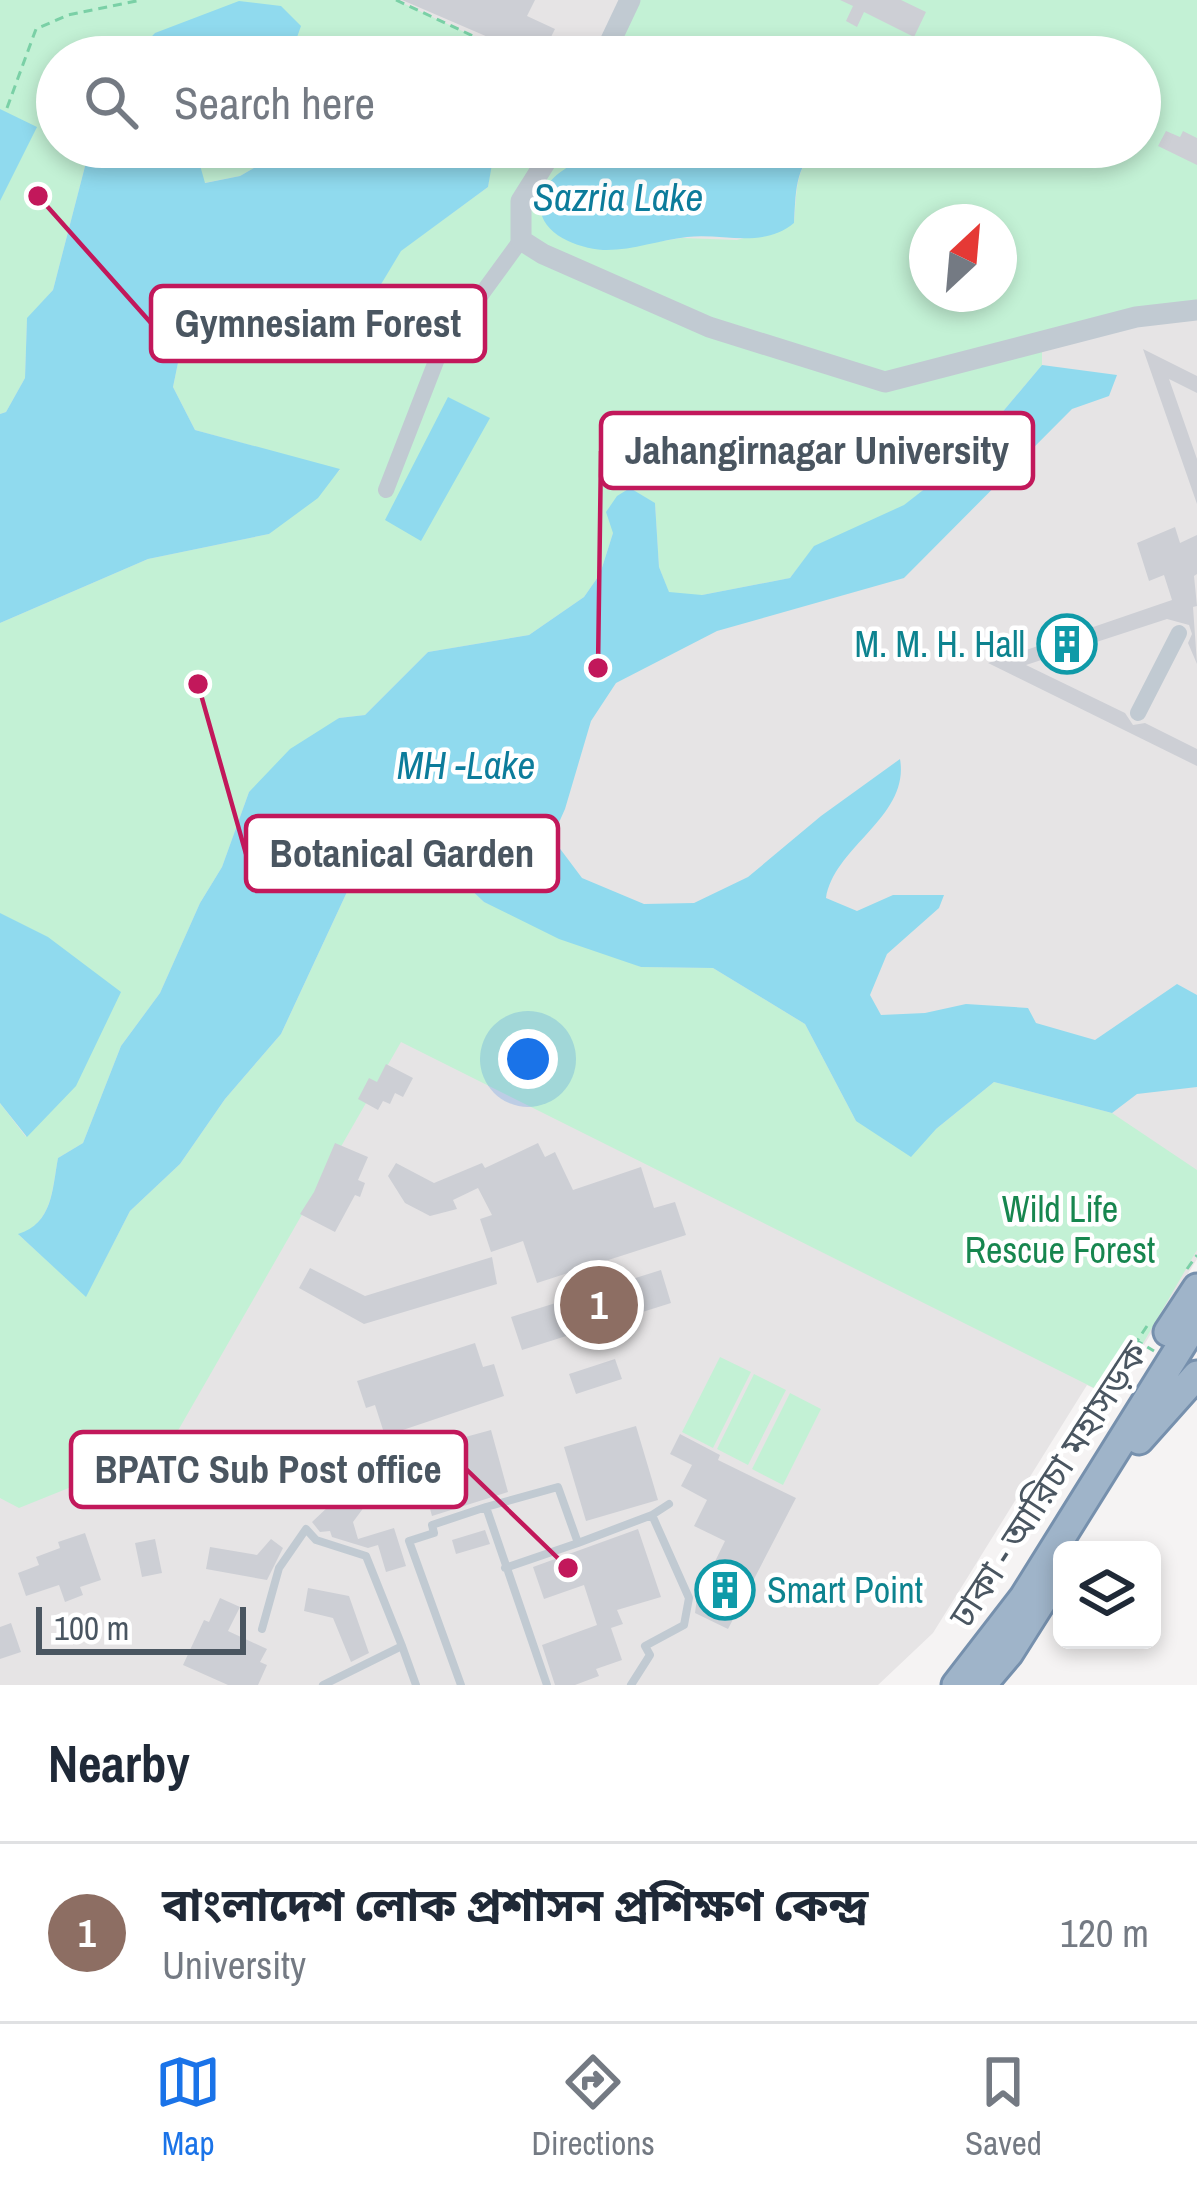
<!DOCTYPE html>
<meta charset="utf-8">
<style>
body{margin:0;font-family:"Archivo Narrow","Noto Sans Bengali",sans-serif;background:#f2f2f3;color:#1f2937}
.controls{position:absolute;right:36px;bottom:36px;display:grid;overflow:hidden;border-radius:18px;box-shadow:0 6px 18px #0003}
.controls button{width:108px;height:108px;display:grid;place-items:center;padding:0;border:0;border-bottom:3px solid #e0e1e3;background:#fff;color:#1f2937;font:60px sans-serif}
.compass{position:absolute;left:909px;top:204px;width:108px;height:108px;border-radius:50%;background:#fff;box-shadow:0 6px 18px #0003;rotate:26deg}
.scale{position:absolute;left:36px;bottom:30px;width:210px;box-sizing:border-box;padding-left:12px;border:6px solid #4a5661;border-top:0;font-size:33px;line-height:42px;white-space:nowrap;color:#4a5661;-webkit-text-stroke:9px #fff;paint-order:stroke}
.you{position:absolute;left:528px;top:1059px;width:42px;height:42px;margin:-30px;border:9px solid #fff;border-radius:50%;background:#1a73e8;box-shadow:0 0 0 18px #1a73e833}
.badge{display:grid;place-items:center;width:78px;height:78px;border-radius:50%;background:#1a73e8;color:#fff;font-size:39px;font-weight:700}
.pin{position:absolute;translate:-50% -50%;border:6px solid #fff;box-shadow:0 3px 12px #0006}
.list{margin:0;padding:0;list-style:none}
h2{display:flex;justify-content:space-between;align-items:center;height:156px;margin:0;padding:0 48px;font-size:51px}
h2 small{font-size:39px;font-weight:400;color:#747a83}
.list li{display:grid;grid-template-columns:78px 1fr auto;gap:36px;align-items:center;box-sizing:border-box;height:180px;padding:0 48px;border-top:3px solid #e0e1e3}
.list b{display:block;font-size:45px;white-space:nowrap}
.list p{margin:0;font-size:39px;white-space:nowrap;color:#747a83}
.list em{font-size:39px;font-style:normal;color:#747a83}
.icon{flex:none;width:66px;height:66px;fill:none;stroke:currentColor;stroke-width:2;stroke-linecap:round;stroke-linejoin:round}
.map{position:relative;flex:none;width:1197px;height:1685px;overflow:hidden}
.search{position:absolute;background:#fff;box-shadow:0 6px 18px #0003;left:36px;right:36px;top:36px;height:132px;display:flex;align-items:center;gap:30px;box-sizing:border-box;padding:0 42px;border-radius:66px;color:#747a83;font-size:45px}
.sheet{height:336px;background:#fff}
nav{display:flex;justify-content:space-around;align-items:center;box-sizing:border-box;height:168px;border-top:3px solid #e0e1e3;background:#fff;font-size:33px;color:#747a83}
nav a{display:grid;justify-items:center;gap:6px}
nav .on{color:#1a73e8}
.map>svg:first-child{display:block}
.education{fill:#e6e4e5;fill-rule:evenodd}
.green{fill:#c3f1d5;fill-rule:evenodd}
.water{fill:#90daee}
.building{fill:#cdcfd5}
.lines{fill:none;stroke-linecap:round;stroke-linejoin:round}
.trunk-casing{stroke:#7690ad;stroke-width:33}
.path{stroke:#7ad0a6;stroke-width:3;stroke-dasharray:9 6;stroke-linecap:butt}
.service{stroke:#c1cad2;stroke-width:8}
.minor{stroke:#c1cad2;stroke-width:16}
.tertiary{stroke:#c1cad2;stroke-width:21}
.trunk{stroke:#9fb4c9;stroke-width:27}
.labels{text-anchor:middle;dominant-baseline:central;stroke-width:9;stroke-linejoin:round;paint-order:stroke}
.culture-label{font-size:36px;fill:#0d838f;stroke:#fff;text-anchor:end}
.park-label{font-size:36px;fill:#17864f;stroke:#fff}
.street-label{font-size:36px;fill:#4a5661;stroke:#fff}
.water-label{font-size:39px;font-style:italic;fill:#0c7c9b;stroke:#fff}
.leader{fill:none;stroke:#c2185b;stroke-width:4.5}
.callout-dot{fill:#c2185b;stroke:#fff;stroke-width:4.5}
.callout{fill:#fff;stroke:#c2185b;stroke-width:4.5}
.callout-label{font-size:39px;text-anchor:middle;font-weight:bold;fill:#4a5661}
</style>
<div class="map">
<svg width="1197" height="1685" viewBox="0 0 1197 1685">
<rect width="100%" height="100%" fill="#f5f3f3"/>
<path class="education" d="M0,0H1197V1259L1112,1397L1087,1385L933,1633L878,1685H0ZM57,57H1140V147H57ZM927,222H999V294H927Z"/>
<path class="green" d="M0,0H396L518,57H290L300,26L280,6L195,21L156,33L132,57H57V147H90L53,290L27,319L25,378L6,412L0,414Z
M630,0H1197V310L1042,342V365L963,459L901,508L815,546L790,578L697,596L669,593L659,567L655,503L613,533L600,574L584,597L529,635L428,652L365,715L339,718L249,792L222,867L200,903L160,993L121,1046L83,1143L58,1158C52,1189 53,1222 19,1235L86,1296L130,1211L180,1164L225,1099L281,1034L353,879L405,861L452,872L484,902L641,967L713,968L805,1024L856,1121L936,1129L994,1082L1112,1113L1197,1170V1250L1112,1397L401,1042L168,1448L19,1508L0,1498V1103L26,1137L0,916V623L148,559L269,534L340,470L195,430L173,387L185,329L220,296C271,294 320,304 371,301L400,251L488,187L493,147H594L564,171L602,250L682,238L737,240L794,223C797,195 794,166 819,147H903L934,155L953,147H1140V57H1007L1000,41H976L944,57H603ZM927,222H999V294H927Z
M200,147H290L240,176L204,183L198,158Z
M720,1357L751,1372L713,1448L682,1432Z
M754,1374L786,1390L748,1465L717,1449Z
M790,1393L821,1409L783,1485L752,1469Z"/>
<path class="water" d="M239,1L281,6L301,26L290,57H132L155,33Z
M0,109L37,127L0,201Z
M90,147H200L198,158L205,183L240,176L290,147H495L488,187L401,251L371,301C320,304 271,294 220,296L185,329L173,387L195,430L340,469L318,498L269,534L148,559L0,623V414L6,412L25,378L27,318L53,290Z
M594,147H819C794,166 796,195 794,223C762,249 725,233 687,237C659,240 631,251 603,250C575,248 532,231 542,197C549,171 577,166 594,147Z
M1042,365L1117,375L1109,396L1072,409L904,578L717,631L616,683L591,721L565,809L552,838L582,878L644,904L694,903L748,877L821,816L900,759C910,817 834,846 826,898L857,911L893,895H944L939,908L887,954L870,995L881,1015L925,1013L966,1004L1028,1008L1036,1023L1095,1040L1177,984L1197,995V1087L1137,1094L1112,1113L994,1082L936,1129L911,1157L856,1121L805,1024L713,968L641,967L559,939L484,902L452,872L405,861L353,879L281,1034L225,1099L180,1164L130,1211L86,1297L18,1234C53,1223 52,1190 58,1158L83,1143L121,1046L160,993L200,903L222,867L249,792L290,749L339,718L365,715L428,652L529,635L584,597L600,574L613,533L606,512L617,496L630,488L655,503L659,567L669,592L702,595L790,578L814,546L904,505L963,459Z
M448,397L490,418L421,541L385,520Z
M0,913L48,937L121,992L76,1086L27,1137L0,1103Z"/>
<path class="building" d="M402,0H535L527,16L555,29L544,51L516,38L511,47Z
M840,0H901L926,12L914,37L864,12L857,27L846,21L853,6Z
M1166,131L1180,137L1183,131L1197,138V165L1158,146Z
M1143,349L1197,376V393L1169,379L1197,459V504Z
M1175,527L1180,543L1197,535V574L1194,576L1197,606L1193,607L1197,664L1188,643L1192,634L1189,625L1167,619L1026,665L1125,713L1133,725L1145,723L1197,749V766L988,663L1172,600L1164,575L1149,581L1137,543Z
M386,1064L413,1078L403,1097L395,1093L390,1104L383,1101L378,1110L358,1099L369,1078L377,1082Z
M335,1143L368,1157L358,1180L365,1183L360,1197L355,1195L335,1232L300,1214L314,1192Z
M538,1143L545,1157L555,1152L573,1190L641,1167L654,1208L675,1202L686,1235L537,1283L523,1241L491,1252L480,1219L492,1215L478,1188L453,1200L457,1209L430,1216L405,1203L388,1176L396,1163L434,1183L482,1163L485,1168Z
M492,1257L497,1284L364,1324L299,1288L310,1268L365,1296Z
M661,1270L671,1303L522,1350L511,1317Z
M475,1343L483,1367L494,1364L504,1396L385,1436L375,1405L366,1408L357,1381Z
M615,1359L622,1379L576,1394L569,1374Z
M636,1426L658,1500L586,1521L564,1447Z
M491,1430L508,1492L432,1516L414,1451Z
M680,1434L720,1455L718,1460L796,1498L728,1629L695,1613L697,1598L725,1541L694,1526L707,1500L681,1486L692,1465L670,1454Z
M366,1471L382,1483L353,1522L358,1539L394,1528L406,1566L386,1572L378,1545L368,1548L332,1537L330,1531L320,1532L312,1522Z
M638,1529L661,1597L617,1610L623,1624L611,1628L622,1660L596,1669L599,1676L575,1685H555L542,1645L597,1625L584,1585L544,1599L533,1567Z
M485,1530L490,1544L456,1554L452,1540Z
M85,1533L101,1580L80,1587L83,1595L65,1602L59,1585L26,1596L18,1573L39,1565L36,1557L60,1548L58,1542Z
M155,1539L162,1573L142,1577L135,1543Z
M271,1539L283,1548L267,1580L206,1569L210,1547L257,1555Z
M308,1588L349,1596L369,1653L351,1662L333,1618L304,1611Z
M220,1598L240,1607L228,1631L267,1649L260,1662L267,1665L258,1685H228L183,1665L204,1620L209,1622Z
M11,1623L21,1652L0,1659V1627Z"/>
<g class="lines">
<defs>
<path id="trunk" d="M1168,1332L1197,1288
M1139,1440L1197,1375
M956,1685L1024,1597L1197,1320
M982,1685L1009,1653L1057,1577"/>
</defs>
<use href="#trunk" class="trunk-casing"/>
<path class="path" d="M396,0L518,57
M7,108L36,29L68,15L141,0
M1187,1269L1197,1255
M1147,1326L1137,1341L1154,1351"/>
<path class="service" d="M578,1543L652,1515
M505,1568L578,1543L558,1487L486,1507L547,1685
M262,1629L279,1568L306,1529L316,1540L366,1556L402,1646
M323,1685L402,1646L416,1685
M461,1685L409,1541L434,1533L432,1525L486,1507
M631,1685L650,1655L645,1646L684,1625L689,1598L652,1515L669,1504"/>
<path class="minor" d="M386,490L440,351L521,240
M1138,713L1179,633"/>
<path class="tertiary" d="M603,57L630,0
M555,147L521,201V240L543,254L709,327L885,382L1136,317L1197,310"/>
<use href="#trunk" class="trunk"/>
</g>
<defs>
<symbol id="building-ring" viewBox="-11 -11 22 22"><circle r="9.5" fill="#fff" stroke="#0f9aa8" stroke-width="1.5"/><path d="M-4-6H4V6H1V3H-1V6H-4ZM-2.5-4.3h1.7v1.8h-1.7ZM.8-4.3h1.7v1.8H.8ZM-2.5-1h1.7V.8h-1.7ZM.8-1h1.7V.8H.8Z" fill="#0f9aa8"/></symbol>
</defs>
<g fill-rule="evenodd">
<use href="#building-ring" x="1034" y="611" width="66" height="66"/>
<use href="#building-ring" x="692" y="1557" width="66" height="66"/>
</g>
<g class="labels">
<g class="culture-label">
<text x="1025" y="644">M. M. H. Hall</text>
<text x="767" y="1590" text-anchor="start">Smart Point</text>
</g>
<g class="park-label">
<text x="1060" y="1209">Wild Life<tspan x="1060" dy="41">Rescue Forest</tspan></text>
</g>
<g class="street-label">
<text transform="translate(1048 1484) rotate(-57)">ঢাকা - আরিচা মহাসড়ক</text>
</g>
<g class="water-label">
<text x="618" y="197">Sazria Lake</text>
<text x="466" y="765">MH -Lake</text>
</g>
</g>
<path class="leader" d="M38 196L151 323M598 668L601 451M198 684L246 854M568 1568L466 1469"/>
<g class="callout-dot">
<circle cx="38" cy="196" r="12"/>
<circle cx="598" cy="668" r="12"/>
<circle cx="198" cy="684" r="12"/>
<circle cx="568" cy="1568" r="12"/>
</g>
<g class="callout">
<rect x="151" y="286" width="334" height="75" rx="12"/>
<rect x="601" y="413" width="432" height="75" rx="12"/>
<rect x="246" y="816" width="312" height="75" rx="12"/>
<rect x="71" y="1432" width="395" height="75" rx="12"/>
</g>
<g class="callout-label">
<text x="318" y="337">Gymnesiam Forest</text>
<text x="817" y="464">Jahangirnagar University</text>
<text x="402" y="867">Botanical Garden</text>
<text x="268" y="1483">BPATC Sub Post office</text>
</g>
</svg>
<div class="controls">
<button><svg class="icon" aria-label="layers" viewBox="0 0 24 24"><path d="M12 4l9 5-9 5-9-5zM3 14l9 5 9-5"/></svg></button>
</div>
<svg class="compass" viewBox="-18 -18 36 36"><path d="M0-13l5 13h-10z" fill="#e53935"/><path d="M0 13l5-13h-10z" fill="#747a83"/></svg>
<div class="scale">100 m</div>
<div class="you"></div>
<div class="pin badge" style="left:599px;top:1305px;background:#8d6e63">1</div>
<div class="search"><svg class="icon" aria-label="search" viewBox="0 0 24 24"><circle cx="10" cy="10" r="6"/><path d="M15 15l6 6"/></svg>Search here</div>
</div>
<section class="sheet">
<h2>Nearby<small></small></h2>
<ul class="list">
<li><span class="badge" style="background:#8d6e63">1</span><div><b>বাংলাদেশ লোক প্রশাসন প্রশিক্ষণ কেন্দ্র</b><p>University</p></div><em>120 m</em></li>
</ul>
</section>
<nav>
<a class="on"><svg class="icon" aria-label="map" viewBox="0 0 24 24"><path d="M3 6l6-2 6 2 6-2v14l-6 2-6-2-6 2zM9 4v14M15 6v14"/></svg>Map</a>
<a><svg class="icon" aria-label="directions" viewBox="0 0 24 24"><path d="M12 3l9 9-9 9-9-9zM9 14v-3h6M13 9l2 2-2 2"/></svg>Directions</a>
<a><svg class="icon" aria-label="saved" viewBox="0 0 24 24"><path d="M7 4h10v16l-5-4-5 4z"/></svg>Saved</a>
</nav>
